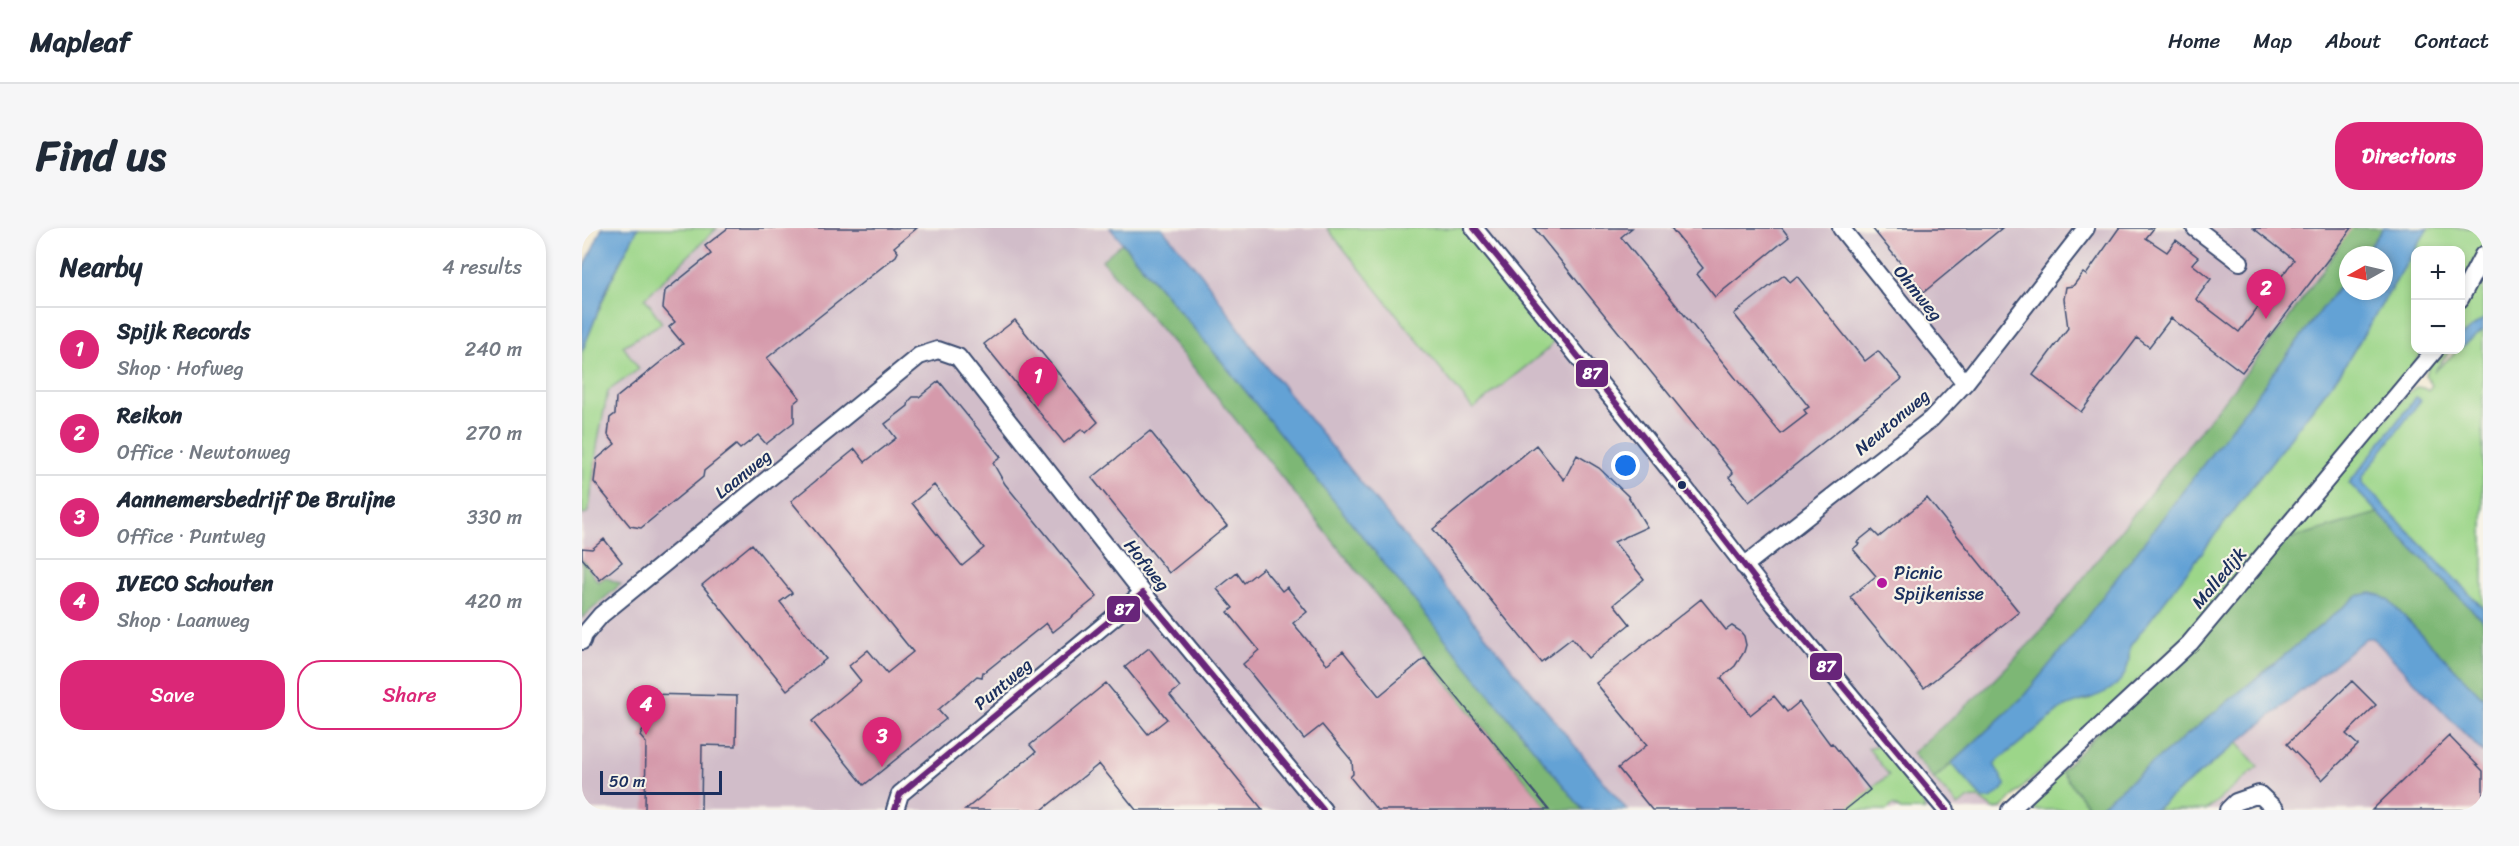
<!DOCTYPE html>
<meta charset="utf-8">
<style>
body{margin:0;font-family:Sriracha,sans-serif;background:#f6f6f7;color:#1f2937}
.controls{position:absolute;right:18px;top:18px;display:grid;overflow:hidden;border-radius:12px;box-shadow:0 3px 9px #0003}
.controls button{width:54px;height:54px;display:grid;place-items:center;padding:0;border:0;border-bottom:2px solid #e0e1e3;background:#fff;color:#1f2937;font:30px sans-serif}
.compass{position:absolute;left:1757px;top:18px;width:54px;height:54px;border-radius:50%;background:#fff;box-shadow:0 3px 9px #0003;rotate:262deg}
.scale{position:absolute;left:18px;bottom:15px;width:122px;box-sizing:border-box;padding-left:6px;border:3px solid #1b2f5e;border-top:0;font-size:16px;line-height:21px;white-space:nowrap;color:#1b2f5e;-webkit-text-stroke:4px #f7f3e8;paint-order:stroke}
.you{position:absolute;left:1044px;top:238px;width:21px;height:21px;margin:-15px;border:4px solid #fff;border-radius:50%;background:#1a73e8;box-shadow:0 0 0 9px #1a73e833}
.badge{display:grid;place-items:center;width:39px;height:39px;border-radius:50%;background:#db2777;color:#fff;font-size:20px;font-weight:700}
.pin{position:absolute;translate:-50% -50px;filter:drop-shadow(0 2px 3px #0008)}
.pin::after{content:'';position:absolute;top:32px;width:21px;height:18px;background:inherit;clip-path:polygon(0 0,100% 0,50% 100%)}
.list{margin:0;padding:0;list-style:none}
h2{display:flex;justify-content:space-between;align-items:center;height:78px;margin:0;padding:0 24px;font-size:26px}
h2 small{font-size:20px;font-weight:400;color:#747a83}
.list li{display:grid;grid-template-columns:39px 1fr auto;gap:18px;align-items:center;box-sizing:border-box;height:84px;padding:0 24px;border-top:2px solid #e0e1e3}
.list b{display:block;font-size:22px;white-space:nowrap}
.list p{margin:0;font-size:20px;white-space:nowrap;color:#747a83}
.list em{font-size:20px;font-style:normal;color:#747a83}
.actions{display:flex;gap:12px;padding:18px 24px}
.actions a{flex:1;padding:14px 0;border:2px solid #db2777;border-radius:24px;text-align:center;font-size:21px;color:#db2777}
.actions .main{background:#db2777;color:#fff}
.map{position:relative;flex:none;width:1901px;height:582px;overflow:hidden;border-radius:24px}
header{display:flex;align-items:center;gap:36px;box-sizing:border-box;height:84px;padding:0 30px;background:#fff;border-bottom:2px solid #e0e1e3}
header strong{font-size:28px}
nav{display:flex;gap:33px;margin-inline-start:auto;font-size:21px}
.intro{display:flex;align-items:center;justify-content:space-between;box-sizing:border-box;height:144px;padding:0 36px}
h1{margin:0;font-size:42px}
.button{padding:15px 27px;border-radius:24px;background:#db2777;color:#fff;font-size:21px;font-weight:700}
main{display:flex;gap:36px;padding:0 36px}
aside{flex:1;background:#fff;border-radius:24px;box-shadow:0 3px 9px #0003}
.map>svg:first-child{display:block}
.industrial{fill:#d1bdc9}
.green{fill:#9cd689;stroke:#5c8274;stroke-width:1.5}
.forest{fill:#7db775;stroke:#4c736a;stroke-width:1.5}
.water{fill:#63a2d5;stroke:#3f689a;stroke-width:1.5}
.building{fill:#d59aab;fill-rule:evenodd}
.lines{fill:none;stroke-linecap:round;stroke-linejoin:round}
.minor-casing{stroke:#3b4b70;stroke-width:20}
.minor{stroke:#fff;stroke-width:16}
.bus-1-casing{stroke:#f7f3e8;stroke-width:10}
.bus-1{stroke:#68257a;stroke-width:6}
.bus-dot{fill:#1b2f5e;stroke:#f7f3e8;stroke-width:2}
.poi-dot{fill:#b5179e;stroke:#f7f3e8;stroke-width:2}
.labels{text-anchor:middle;dominant-baseline:central;stroke-width:4.5;stroke-linejoin:round;paint-order:stroke}
.street-label{font-size:18px;fill:#1b2f5e;stroke:#f7f3e8}
.poi-label{font-size:18px;fill:#1b2f5e;stroke:#f7f3e8;text-anchor:start}
.line-badge{stroke:#f7f3e8;stroke-width:2}
.badge-label{font-size:16px;text-anchor:middle;font-weight:bold;fill:#fff}
</style>
<header>
<strong>Mapleaf</strong>
<nav><a>Home</a><a>Map</a><a>About</a><a>Contact</a></nav>
</header>
<div class="intro"><h1>Find us</h1><a class="button">Directions</a></div>
<main>
<aside>
<h2>Nearby<small>4 results</small></h2>
<ul class="list">
<li><span class="badge">1</span><div><b>Spijk Records</b><p>Shop · Hofweg</p></div><em>240 m</em></li>
<li><span class="badge">2</span><div><b>Reikon</b><p>Office · Newtonweg</p></div><em>270 m</em></li>
<li><span class="badge">3</span><div><b>Aannemersbedrijf De Bruijne</b><p>Office · Puntweg</p></div><em>330 m</em></li>
<li><span class="badge">4</span><div><b>IVECO Schouten</b><p>Shop · Laanweg</p></div><em>420 m</em></li>
</ul>
<div class="actions"><a class="main">Save</a><a>Share</a></div>
</aside>
<div class="map">
<svg width="1901" height="582" viewBox="0 0 1901 582">
<rect width="100%" height="100%" fill="#f7f3e8"/>
<filter id="ink" filterUnits="userSpaceOnUse"><feTurbulence type="fractalNoise" baseFrequency=".0167" numOctaves="2"/><feDisplacementMap in="SourceGraphic" scale="12" xChannelSelector="R" yChannelSelector="G"/><feConvolveMatrix kernelMatrix="1 2 1 2 8 2 1 2 1" color-interpolation-filters="sRGB"/></filter>
<filter id="wash" filterUnits="userSpaceOnUse"><feTurbulence type="fractalNoise" baseFrequency=".008" numOctaves="4" result="noise"/><feDisplacementMap in="SourceGraphic" scale="24" xChannelSelector="R" yChannelSelector="G"/><feGaussianBlur stdDeviation="1.35" result="paint"/><feColorMatrix in="noise" values="0 0 0 0 0 0 0 0 0 0 0 0 0 0 0 0 0 1.4 0 .05"/><feComposite in="paint" operator="in"/></filter>
<g filter="url(#wash)">
<rect width="100%" height="100%" fill="#f2e9d3"/>
<path class="industrial" d="M48,0H1813L1799,27H1766V63L1391,543L1423,582H0V101Z
M1787,385L1901,501V582H1544Z"/>
<path class="green" d="M56,0H135L63,70L80,95L41,118L57,141L26,163L16,212L7,281L5,285L0,286V124L28,55Z
M745,0H879L971,113L967,120L891,181Z
M1846,0H1901V19L1879,59L1878,22H1834V122H1843L1615,397L1419,580L1411,581L1396,570L1386,571L1376,578L1352,551L1370,536L1401,571L1413,539L1412,536L1479,481L1490,475L1507,472L1546,437L1548,418L1760,142Z
M1901,40V91L1879,108V82Z
M1901,102V380L1780,255V249L1767,255L1796,285L1700,313L1827,164L1834,159L1842,160L1846,163L1850,157L1843,147L1856,122H1868L1852,144C1869,129 1882,114 1901,102Z
M1656,515L1676,539L1628,579L1624,582H1573Z
M1297,517L1338,565L1343,582H1319L1311,577L1305,582H1261L1307,547L1286,520Z
M1479,543L1509,582H1434Z"/>
<path class="forest" d="M1765,0H1801L1782,27H1766V47L1483,419L1440,470L1352,551L1330,525L1404,460L1456,407L1704,94L1754,23Z
M540,15L641,135L1001,582H967L612,140L520,32Z
M1796,285L1901,393V470L1806,372C1794,367 1787,365 1775,368L1513,582H1509L1479,543L1700,313Z
M0,331L16,354L23,349L39,356L0,390Z"/>
<path class="water" d="M20,0H56L27,55L0,124V44Z
M528,0H580L620,47L678,130L1045,582H1001L641,135Z
M1801,0H1846L1760,142L1548,418C1547,424 1547,431 1546,437C1538,469 1502,469 1479,481L1412,536L1424,558L1409,571H1401L1370,536L1371,534L1440,470L1482,419L1766,47V63H1802V27H1782Z
M1901,91V102L1879,120V108Z
M1834,169L1839,172L1780,249V255L1901,380V393L1767,255Z
M1789,365L1797,367L1806,372L1901,470V525L1791,410H1784L1573,582H1513L1775,368Z"/>
<g id="blocks">
<path class="building" d="M146,0H335L312,19L316,24L314,28L185,130L218,170L212,175V194L184,216L176,207L158,221L154,217L122,243L121,249L59,300L48,298L12,254L15,231L33,216L26,207L28,190L33,186L34,170L101,116L87,99L93,94L81,80L83,63L129,26L123,18Z
M952,0H1050L1039,9L1199,206L1225,186L1222,182L1227,179L1152,86L1202,47L1208,54L1215,48L1283,133L1296,123L1320,151L1167,274L1147,249L1151,245Z
M1089,0H1200L1207,9L1133,69L1115,46L1121,40Z
M1290,0H1420L1342,64Z
M1537,0H1572L1564,10L1585,24L1594,12L1616,29L1610,36L1629,51L1614,71L1657,104L1712,32L1671,0H1770L1660,144L1589,90L1567,119L1555,110L1499,184L1451,147L1486,100L1482,71L1484,59L1491,58L1501,45L1504,47Z
M433,92L516,194L504,205L500,201L482,215L402,116Z
M357,153L419,229L411,235L423,256L515,369L471,404L464,395L403,444H401L400,449L395,448L356,482L364,491L282,557L230,493L279,453L267,438L286,422L305,445L331,424L209,273L273,221L283,234L314,210L303,196L326,178L327,173L331,169H337ZM352,257L402,320L380,338L330,275Z
M568,203L645,298L587,345L510,250Z
M954,217L982,252L995,227L1017,240L1046,268L1065,299L1032,314L1062,351L1032,376L1048,396L1006,430L990,410L959,434L851,301Z
M1345,270L1437,384L1342,460L1268,369L1294,348L1271,321L1277,316L1275,314L1290,302L1297,309Z
M22,311L40,334L18,352L0,330V320L10,321Z
M170,316L210,365L198,374L244,431L205,462L120,357Z
M681,340L700,363L705,359L725,384L711,395L745,436L761,423L797,468L843,430L967,582H795L768,549L771,546L770,533L740,497L722,511L661,436L677,422L646,384L651,380L635,361L655,345L662,355Z
M1119,371L1144,402L1150,398L1158,403L1162,408L1164,417L1162,424L1153,438L1139,450L1168,487L1192,468L1205,484L1217,474L1248,516L1250,515L1288,562L1263,582H1070L1036,540L1065,517L1014,455Z
M567,420L598,459L588,467L681,582H554L517,536L460,582H383L454,524L448,517L524,455L566,506L585,491L543,439Z
M1770,453L1794,477L1764,506L1776,517L1740,552L1705,516Z
M63,466L155,468L154,518L120,517L119,582H63L64,515L58,508L62,500Z
M1867,508L1901,543V578L1897,582H1790Z"/>
</g>
</g>
<g filter="url(#ink)">
<use href="#blocks" fill-opacity="0" stroke="#3b4b70" stroke-width="1.5"/>
<g class="lines">
<defs>
<path id="minor" d="M892,0L1101,258L1193,377L1364,582
M1259,0L1383,155
M1613,0L1658,34
M1878,71L1901,27
M1162,338L1349,191L1383,155L1504,0
M0,413L2,407L19,387L337,128L356,122L376,129L561,365L741,582
M313,582L318,566L561,365
M1428,582L1608,415L1853,122
M1646,582L1654,574L1677,566L1694,582"/>
</defs>
<use href="#minor" class="minor-casing"/>
<use href="#minor" class="minor"/>
<defs>
<path id="bus-1" d="M892,0L1101,258L1193,377L1364,582
M313,582L318,566L561,365L741,582"/>
</defs>
<use href="#bus-1" class="bus-1-casing"/>
<use href="#bus-1" class="bus-1"/>
</g>
</g>
<circle class="bus-dot" cx="1100" cy="257" r="5"/>
<circle class="poi-dot" cx="1300" cy="355" r="6"/>
<g class="labels">
<g class="street-label">
<text transform="translate(1336 65) rotate(51)">Ohmweg</text>
<text transform="translate(1310 194) rotate(-40)">Newtonweg</text>
<text transform="translate(161 246) rotate(-39)">Laanweg</text>
<text transform="translate(565 337) rotate(51)">Hofweg</text>
<text transform="translate(1637 350) rotate(-50)">Malledijk</text>
<text transform="translate(421 456) rotate(-40)">Puntweg</text>
</g>
<g class="poi-label">
<text x="1312" y="345">Picnic<tspan x="1312" dy="21">Spijkenisse</tspan></text>
</g>
</g>
<g class="line-badge">
<rect x="993" y="131" width="34" height="29" rx="6" fill="#68257a"/>
<rect x="524" y="367" width="35" height="28" rx="6" fill="#68257a"/>
<rect x="1227" y="424" width="34" height="29" rx="6" fill="#68257a"/>
</g>
<g class="badge-label">
<text x="1010" y="151">87</text>
<text x="542" y="387">87</text>
<text x="1244" y="444">87</text>
</g>
</svg>
<div class="controls">
<button>+</button>
<button>−</button>
</div>
<svg class="compass" viewBox="-18 -18 36 36"><path d="M0-13l5 13h-10z" fill="#e53935"/><path d="M0 13l5-13h-10z" fill="#747a83"/></svg>
<div class="scale">50 m</div>
<div class="you"></div>
<div class="pin badge" style="left:456px;top:179px">1</div>
<div class="pin badge" style="left:1684px;top:91px">2</div>
<div class="pin badge" style="left:300px;top:539px">3</div>
<div class="pin badge" style="left:64px;top:507px">4</div>
</div>
</main>
